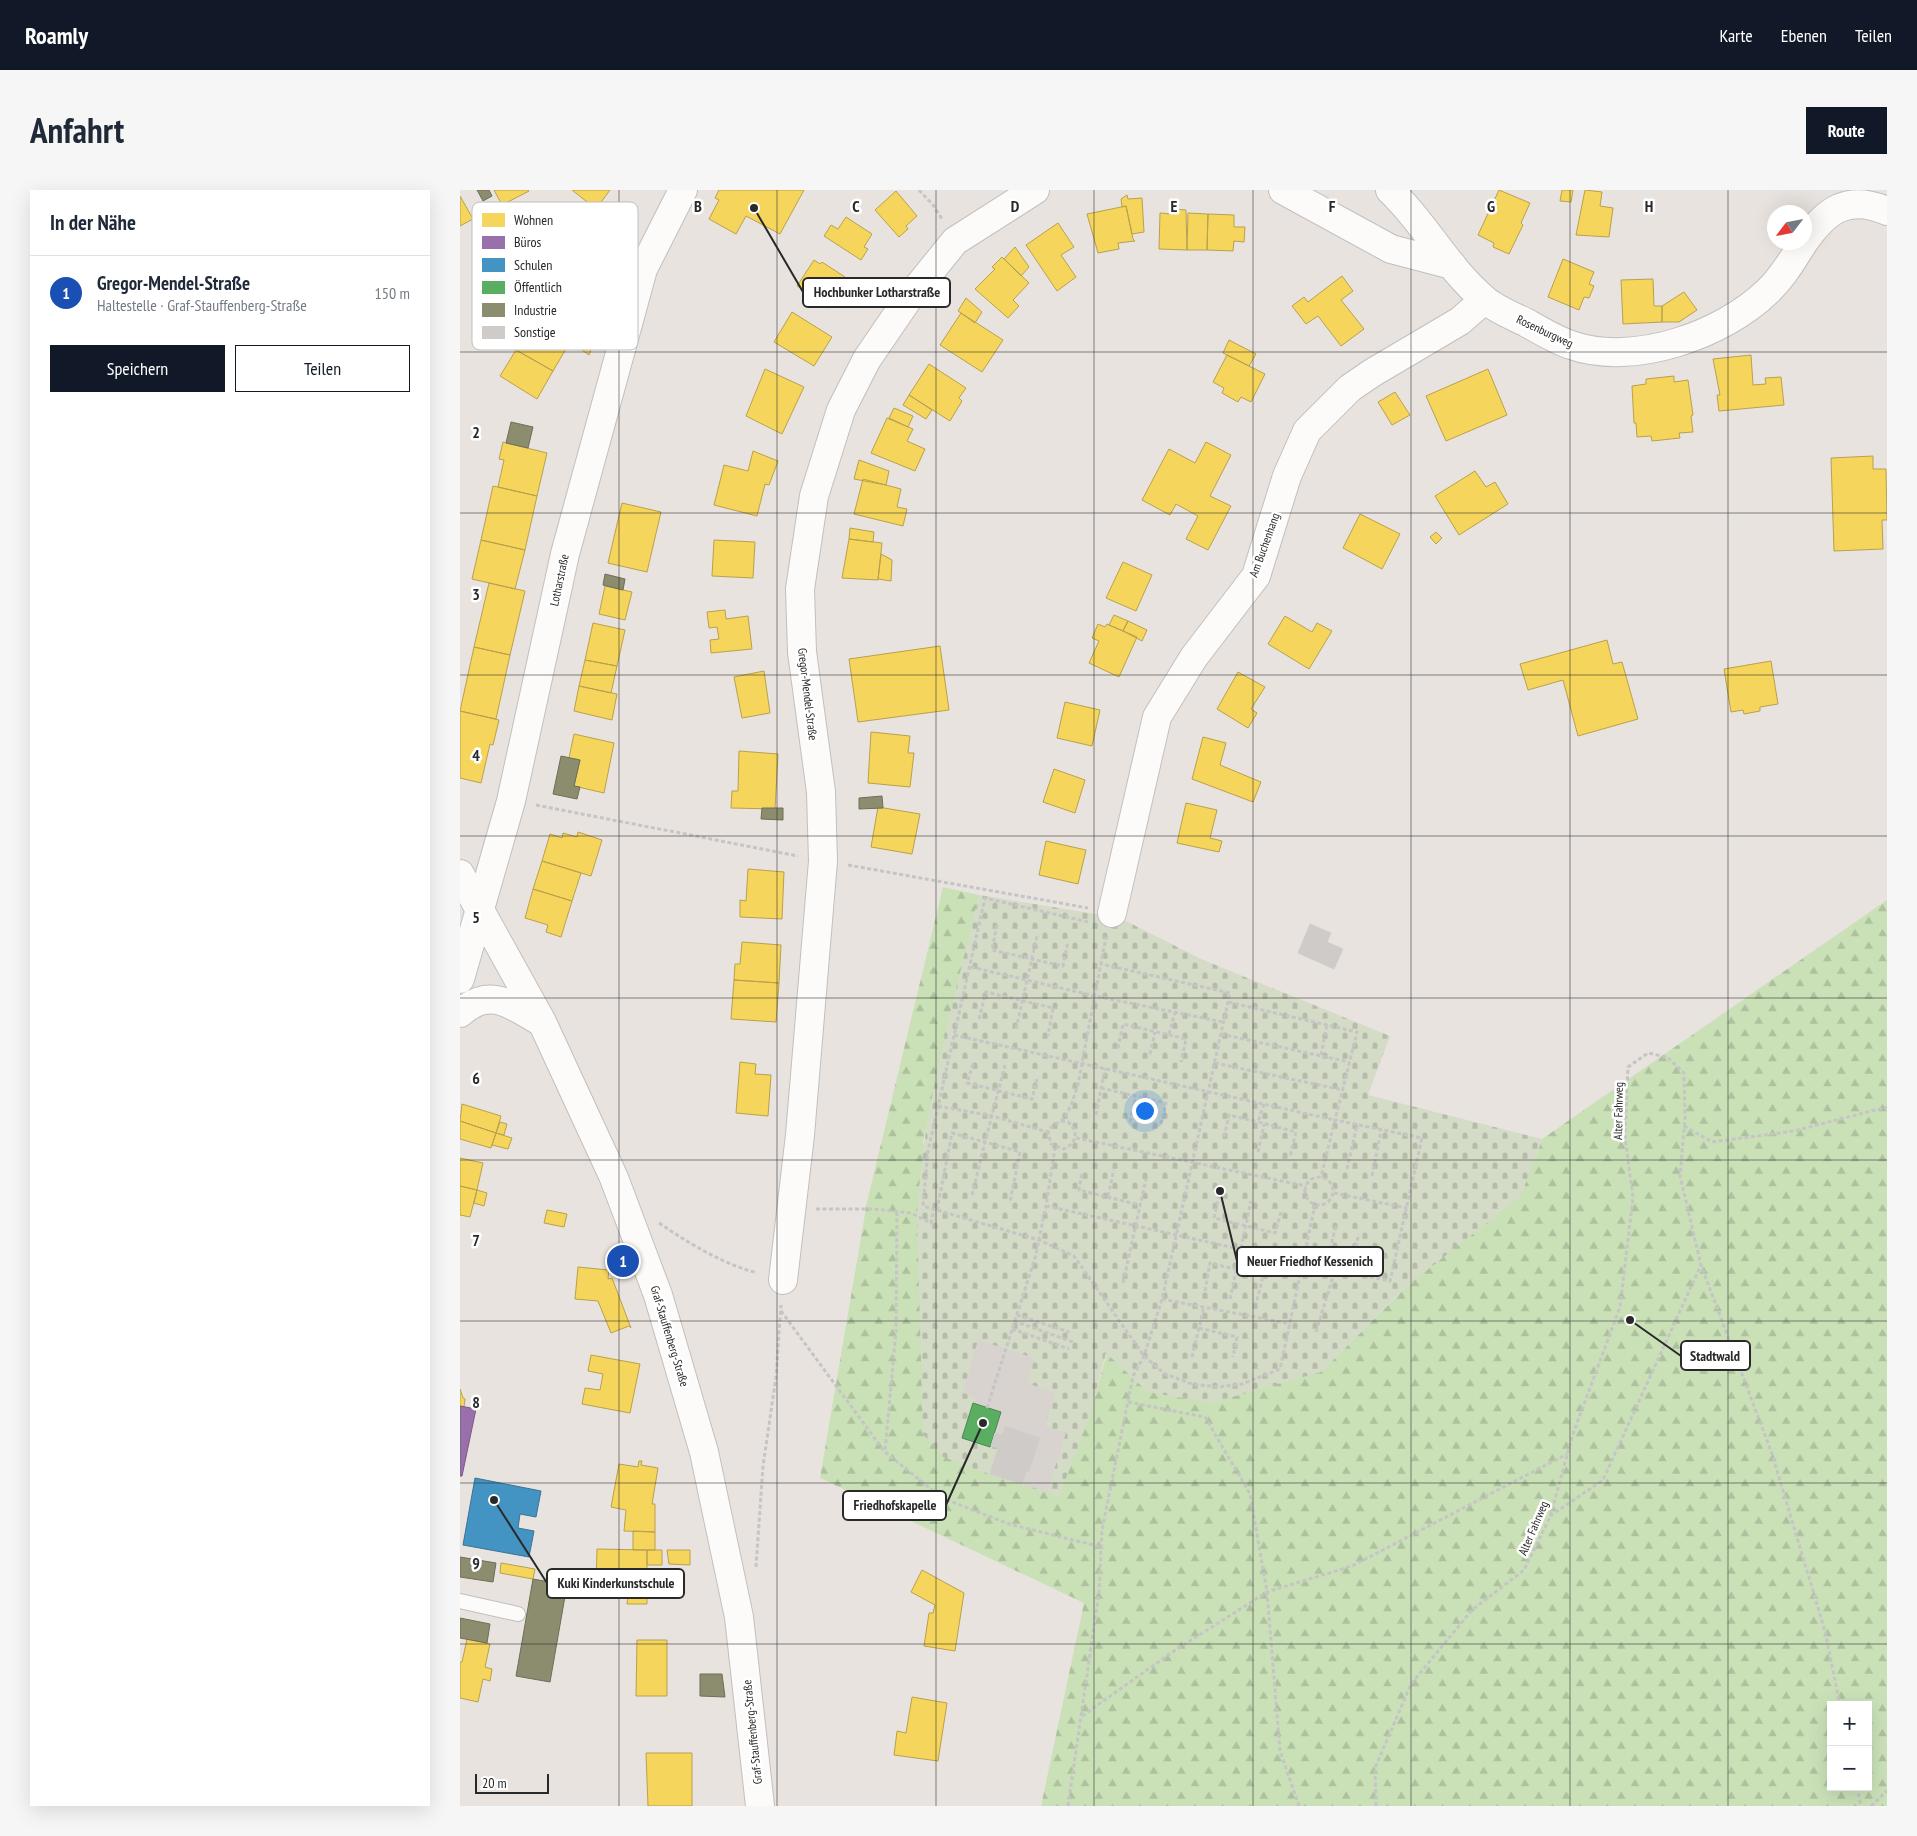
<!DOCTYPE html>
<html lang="de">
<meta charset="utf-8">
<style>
body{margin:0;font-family:"PT Sans Narrow",sans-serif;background:#f6f6f7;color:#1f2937}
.controls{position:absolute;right:15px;bottom:15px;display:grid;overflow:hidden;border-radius:0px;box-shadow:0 5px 20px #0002}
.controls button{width:45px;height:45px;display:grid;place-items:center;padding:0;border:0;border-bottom:1px solid #e0e1e3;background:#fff;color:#1f2937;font:25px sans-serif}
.compass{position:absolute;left:1307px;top:15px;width:45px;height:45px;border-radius:50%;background:#fff;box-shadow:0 5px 20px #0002;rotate:238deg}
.scale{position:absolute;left:15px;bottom:12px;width:74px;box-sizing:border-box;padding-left:5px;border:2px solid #292929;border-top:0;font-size:14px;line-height:18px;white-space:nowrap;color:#292929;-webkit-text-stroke:4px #fff;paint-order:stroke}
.you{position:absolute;left:684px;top:920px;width:18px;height:18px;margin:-12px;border:4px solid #fff;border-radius:50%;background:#1a73e8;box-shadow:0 0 0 8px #1a73e833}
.badge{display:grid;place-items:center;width:32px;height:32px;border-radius:50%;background:#111827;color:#fff;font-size:16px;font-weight:700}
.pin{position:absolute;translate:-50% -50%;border:2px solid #fff;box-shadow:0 1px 5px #0006}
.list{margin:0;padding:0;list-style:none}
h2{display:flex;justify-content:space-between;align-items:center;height:65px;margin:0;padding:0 20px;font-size:21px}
h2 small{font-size:16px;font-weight:400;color:#747a83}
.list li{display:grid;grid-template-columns:32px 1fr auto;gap:15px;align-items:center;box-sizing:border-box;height:75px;padding:0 20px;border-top:1px solid #e0e1e3}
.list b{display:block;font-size:19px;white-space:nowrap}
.list p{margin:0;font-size:16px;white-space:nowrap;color:#747a83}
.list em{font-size:16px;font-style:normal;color:#747a83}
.actions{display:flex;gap:10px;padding:15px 20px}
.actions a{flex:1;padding:11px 0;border:1px solid #111827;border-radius:0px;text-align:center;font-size:18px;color:#111827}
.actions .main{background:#111827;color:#fff}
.map{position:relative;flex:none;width:1427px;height:1616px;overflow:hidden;border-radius:0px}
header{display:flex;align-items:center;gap:30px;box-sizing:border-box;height:70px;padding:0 25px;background:#111827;color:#fff}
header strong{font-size:24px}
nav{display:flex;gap:28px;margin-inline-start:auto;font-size:18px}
.intro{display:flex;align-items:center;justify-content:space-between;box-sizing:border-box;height:120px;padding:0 30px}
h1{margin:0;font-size:35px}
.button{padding:12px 22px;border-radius:0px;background:#111827;color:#fff;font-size:18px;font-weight:700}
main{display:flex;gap:30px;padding:0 30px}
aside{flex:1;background:#fff;border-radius:0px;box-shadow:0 5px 20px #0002}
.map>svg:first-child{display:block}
.forest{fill:url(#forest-firs);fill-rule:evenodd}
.cemetery{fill:url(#cemetery-stones)}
.plaza{fill:#d8d3ce}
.homes{fill:#f6d55c;stroke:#b8a14d}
.offices{fill:#9970ab;stroke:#775b84}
.schools{fill:#4393c3;stroke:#3b7395}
.public{fill:#5aae61;stroke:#4b8650}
.industry{fill:#8c8c6e;stroke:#6e6e59}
.building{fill:#cecbc8;stroke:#d2cfca}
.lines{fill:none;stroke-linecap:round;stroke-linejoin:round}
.service-casing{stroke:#c1bfbf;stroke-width:16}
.minor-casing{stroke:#c1bfbf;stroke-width:30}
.tertiary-casing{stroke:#c1bfbf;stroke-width:30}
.path{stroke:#c6c5c5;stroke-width:3;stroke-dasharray:4 2.5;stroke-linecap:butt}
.service{stroke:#fcfbfa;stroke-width:14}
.minor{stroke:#fcfbfa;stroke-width:28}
.tertiary{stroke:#fcfbfa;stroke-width:28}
.grid{fill:none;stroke:#292929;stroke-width:1;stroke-opacity:0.55}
.labels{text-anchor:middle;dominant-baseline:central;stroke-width:5;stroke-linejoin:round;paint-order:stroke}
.street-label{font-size:12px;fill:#292929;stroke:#fff}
.key{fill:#fff;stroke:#bfbfbf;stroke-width:1}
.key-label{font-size:14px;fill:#292929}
.grid-label{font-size:16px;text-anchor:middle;font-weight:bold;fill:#292929;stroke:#fff;stroke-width:5;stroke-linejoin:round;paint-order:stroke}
.leader{fill:none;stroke:#292929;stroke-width:2}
.callout-dot{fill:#292929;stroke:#fff;stroke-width:2}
.callout{fill:#fff;stroke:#292929;stroke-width:2}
.callout-label{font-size:14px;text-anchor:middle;font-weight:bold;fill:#292929}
</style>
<header>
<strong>Roamly</strong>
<nav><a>Karte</a><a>Ebenen</a><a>Teilen</a></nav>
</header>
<div class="intro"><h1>Anfahrt</h1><a class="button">Route</a></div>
<main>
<aside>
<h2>In der Nähe<small></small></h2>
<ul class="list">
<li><span class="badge" style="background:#1a4fb4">1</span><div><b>Gregor-Mendel-Straße</b><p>Haltestelle · Graf-Stauffenberg-Straße</p></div><em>150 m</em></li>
</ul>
<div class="actions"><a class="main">Speichern</a><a>Teilen</a></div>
</aside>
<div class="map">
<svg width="1427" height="1616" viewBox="0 0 1427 1616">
<defs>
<pattern id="forest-firs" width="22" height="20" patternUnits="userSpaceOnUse" patternTransform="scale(1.25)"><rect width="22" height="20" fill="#cae1b8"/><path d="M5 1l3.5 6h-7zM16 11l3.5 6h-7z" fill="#aec19e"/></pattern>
<pattern id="cemetery-stones" width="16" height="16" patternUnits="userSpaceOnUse" patternTransform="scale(1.25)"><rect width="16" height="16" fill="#d4dbc6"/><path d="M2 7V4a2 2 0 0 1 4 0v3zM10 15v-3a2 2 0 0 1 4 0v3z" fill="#b6bcaa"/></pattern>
</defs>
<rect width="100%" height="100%" fill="#e8e3de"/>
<path class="forest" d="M483,697L519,705L463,953L629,1228L647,1163L688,1202L861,1182L1075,969L1082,949L1427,710V1616H581L624,1413L360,1288L407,1012ZM1371,1515H1408V1597H1371Z"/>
<path class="cemetery" d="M519,705L660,728L741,769L930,846L908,905L1082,949L1061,1006L947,1096L861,1182L751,1213L688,1202L646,1163L629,1228L599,1307L542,1289L483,1267L463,1244L457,1028C462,918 494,811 519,705Z"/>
<path class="plaza" d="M518,1150L574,1168L567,1193L595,1203L585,1236L606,1243L587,1302L562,1294L566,1282H570L580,1248L546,1236L543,1245L535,1243L541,1222L513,1213L516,1207L503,1203Z"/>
<path class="homes" d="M34,0H68L69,1L42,15Z
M112,0H150L136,19Z
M259,0H344L320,44L286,26L276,44L249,29L259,10L255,8Z
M1039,0L1070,13L1061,33L1063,35L1049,64L1033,57L1034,53L1018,45Z
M1102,0H1113L1111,12L1100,11Z
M1125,0L1142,2L1140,16L1153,18L1149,47L1116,45Z
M436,1L457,26L446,36L448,39L439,47L415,20Z
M667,5L668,9L682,8L684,42L672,44L666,16L662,17L661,9Z
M0,6L13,29L0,36Z
M666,16L673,49L675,51L658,53L659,59L638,63L627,24Z
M712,19L726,20L727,60L699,59L700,23L712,24Z
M728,23L748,24L747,60H727Z
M748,24L774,25V37H785L784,52L774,51L773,61L747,60Z
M386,27L412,44L404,57L408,59L401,70L364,46L371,35L378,39Z
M598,33L614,57L601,65L616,87L597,101L566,55Z
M555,57L569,77L561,86L544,69Z
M542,67L569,93L553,110L559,116L548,128L515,99L535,79L532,77Z
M1103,69L1134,82L1129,94L1134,96L1129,108L1124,107L1119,120L1088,107Z
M354,70L360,74L362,72L385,87L377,99L380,101L369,118L342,102L344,100L337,96Z
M882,86L893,101L881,110L904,139L881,156L858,126L846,134L832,116L844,107L848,112Z
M1193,89L1194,116H1202V132L1163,134L1161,90Z
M1224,102L1237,120L1219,132H1202V116Z
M506,108L522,122L515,133L498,121Z
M90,109L117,130L139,138L129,165L77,128Z
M332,122L372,147L354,176L314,152Z
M501,123L543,150L522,182L480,155Z
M75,127L110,152L93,181L56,160Z
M769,150L796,164L789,176L763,163Z
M56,160L93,181L77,209L40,186Z
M767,165L805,184L791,212L781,207L778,212L762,203L764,198L753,192Z
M1291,165L1293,195L1306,194L1305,188L1321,187L1324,215L1259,221L1257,205H1260L1253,169Z
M469,174L506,198L499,208L502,211L490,231L449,205Z
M305,179L344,197L322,244L286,226Z
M1028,179L1047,225L986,251L966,206Z
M1214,186V192L1228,190L1233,225L1231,226L1233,242L1219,243L1220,248L1192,251L1191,246L1177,247L1176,233H1174L1172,196L1186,194V189Z
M935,202L950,225L932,235L918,212Z
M449,205L472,220L466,229L443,215Z
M434,218L453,226L448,237L429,228Z
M427,228L453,239L447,251L465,259L455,281L411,263Z
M43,252L87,263L77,306L38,297L44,270L39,269Z
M746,252L771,265L750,306L771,316L748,360L726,349L738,326L716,314L710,325L682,310L709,259L735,273Z
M293,261L318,271L309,295L305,294L297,326L254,315L264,275L288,281Z
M1413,266V279H1426L1427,330H1422L1423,359L1374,361L1371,268Z
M399,270L429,281L426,295L394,289Z
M1015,281L1026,297L1035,292L1048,314L999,345L975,306Z
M403,289L441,299L437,317L447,319L443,336L394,324Z
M33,296L77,306L65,360L21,350Z
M162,313L201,322L187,382L148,373Z
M900,324L940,344L922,379L883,358Z
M390,338L414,342L413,352L389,349Z
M976,342L982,348L976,354L970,347Z
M389,349L422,353L418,390L382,388Z
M21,350L65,360L55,399L12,389Z
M254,350L295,352L293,388L252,386Z
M421,364L432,370L431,391L418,389Z
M663,372L692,385L676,421L646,408Z
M29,393L65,401L50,465L14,457Z
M145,396L172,402L165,430L139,424Z
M265,420L266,429L288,426L292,459L251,463L250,450L259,449L257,437L249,438L247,422Z
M654,425L668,431L663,441L649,435Z
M825,426L852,442L857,433L872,441L849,479L808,454Z
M668,431L687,440L682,451L663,441Z
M133,433L165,440L157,476L125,470Z
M638,434L645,437L647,434L677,447L659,487L629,473L639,451L632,448Z
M1147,450L1153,474L1162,472L1178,529L1118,546L1103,490L1068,500L1060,474Z
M480,456L489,520L398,532L389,469Z
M14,457L50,465L36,529L0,521Z
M125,470L157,476L151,503L119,496Z
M1311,471L1318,514L1300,517V521L1284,524L1283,520L1271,522L1264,479Z
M304,481L310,523L282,528L274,487Z
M778,482L805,497L791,519L797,523L788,538L757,519Z
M119,496L157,504L152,530L114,521Z
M605,512L640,520L632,556L597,548Z
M0,521L39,530L33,555L30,554L21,593L0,588Z
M411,542L450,546L448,563H454L450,597L408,593Z
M114,544L154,553L144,603L114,596L120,570L109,568Z
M743,547L766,553L760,575L801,592L793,612L732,589Z
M279,561L318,564L315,619L271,618L272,601H278Z
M594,579L625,590L615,623L583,612Z
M726,613L757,620L750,648L762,651L759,662L717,653Z
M418,617L460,624L452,664L411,657Z
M118,642L142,650L131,686L82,671L90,644L102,648L103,643L117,647Z
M586,651L626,660L618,694L579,685Z
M82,671L121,683L112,711L73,699Z
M288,679L324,682L322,729L280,727V710L286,711Z
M73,699L112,711L101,747L86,742L88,735L65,728Z
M282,752L321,755L319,793L274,790L275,774H280Z
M274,790L319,793L316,832L271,829Z
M280,872L296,874L295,884L311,885L308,926L276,923Z
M2,914L41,926L36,943L0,931Z
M0,931L36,943L31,958L0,949Z
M40,932L47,934L44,945L36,943Z
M36,943L52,948L48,959L32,955Z
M0,968L23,973L17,1000L0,996Z
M0,996L17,1000L10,1027L0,1025Z
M17,1000L27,1003L24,1016L14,1013Z
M87,1020L107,1024L104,1037L84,1033Z
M118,1077L149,1080L148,1089L152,1088L171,1138L169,1136L151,1143L138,1111L115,1109Z
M131,1165L180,1174L170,1223L122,1214L125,1198L140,1200L143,1184L128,1181Z
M0,1199L3,1208L5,1209L4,1217L0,1216Z
M179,1271H182L181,1275L198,1278L192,1314H195V1342L164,1341L166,1320L151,1317L159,1274L178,1277Z
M173,1341L195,1342V1360H173Z
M137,1359L187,1360V1414H167L168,1405H145V1396H136Z
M187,1360H202V1375H187Z
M207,1360H230V1375L209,1374Z
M41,1373L75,1379L73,1389L40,1383Z
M462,1380L504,1403L495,1461L464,1456L469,1423H473L475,1415L451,1402Z
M7,1449L30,1454L25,1477L32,1479L30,1491L23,1489L18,1512L0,1508V1472H2Z
M177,1450H207V1506H176Z
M452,1507L487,1513L478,1571L434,1565L437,1541L446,1543Z
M186,1563H232V1616H188Z"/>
<path class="offices" d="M0,1216L16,1219L2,1286H0Z"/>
<path class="schools" d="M15,1288L81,1301L76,1327L60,1324L58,1338L74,1341L69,1367L3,1355Z"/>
<path class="public" d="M513,1213L541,1222L530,1257L502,1248Z"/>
<path class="industry" d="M17,0H29L32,6L23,11Z
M51,232L73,237L68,258L46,253Z
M145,384L165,389L163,400L143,395Z
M101,566L120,570L114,596L120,597L117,609L93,604Z
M422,606L423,618L399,619V608Z
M302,618H323V630L301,629Z
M0,1367L36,1373L33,1392L0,1387Z
M73,1389L107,1395L90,1492L56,1486Z
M0,1428L30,1434L27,1453L0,1448Z
M240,1484H262L265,1507L240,1506Z"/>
<path class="building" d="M850,734L871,743L867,752L883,759L874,779L838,763Z
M545,1236L580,1248L569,1282H566L562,1294L530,1284Z
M535,1243L543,1245L539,1258L531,1256Z"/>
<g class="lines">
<defs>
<path id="service" d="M0,1411L58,1424"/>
<path id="minor" d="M823,0L931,59L992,75
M930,0C965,33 987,78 1024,109C1035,119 1053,126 1067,133C1081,141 1096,150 1111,155C1173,177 1263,145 1308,101C1323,87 1333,69 1344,52
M1344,52C1366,20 1388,4 1427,21
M20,719L51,611L105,364L183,79L223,0
M652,723L697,527L734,467L796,386L827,286L847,241L890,198L912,183L1000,131L1024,110
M323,1090L340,945L363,671L361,602L342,462L340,399L354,306L381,220L407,169L448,109L495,51L575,0"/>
<path id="tertiary" d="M0,684L82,832L154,988L198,1105L244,1262L279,1427L300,1616
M0,789L20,719
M0,823C30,796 52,815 81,832"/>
</defs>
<use href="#service" class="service-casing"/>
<use href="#minor" class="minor-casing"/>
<use href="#tertiary" class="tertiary-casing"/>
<path class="path" d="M459,0L473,15L482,29
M76,615L338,666
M388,675L628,718
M628,732L525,708L468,961L463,1016L579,1050L614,1066L684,1166L705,1184L732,1194L759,1197L782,1194L820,1179L855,1015
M537,735L532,760L603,776L608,751
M511,777L635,806L763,832
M519,829L526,802L593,818L588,846
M556,839L577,746
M709,844L715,823
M761,844L889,872
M494,845L875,930L861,987
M658,858L663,834L726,849L721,872
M690,864L695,842
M861,865L867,835
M755,873L883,900
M513,874L507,893L572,909L577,889
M641,898L706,913L700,937
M804,914L798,932L836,942L830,967
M478,916L532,926L588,942
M636,925L645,878
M601,931L608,932C620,942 616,953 604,959L591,954L588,942C592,934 598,934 603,929C611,919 614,906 618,894L646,747
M670,932L676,906
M1224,936L1252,952L1334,941L1427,917
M764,947L769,925L798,932
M616,948L846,996
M798,962L804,934
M887,979L897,935
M622,984L619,1000L680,1015
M912,986L921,941
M845 1001a14 14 0 1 1 28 0a14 14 0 1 1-28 0Z
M874,1003L947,1018
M512,1005L525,952L560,962L550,1012
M759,1005L754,1028L815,1043L821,1022
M648,1006L654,980
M586,1016C701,1041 815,1068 930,1091L962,948L875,930L897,842L768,812
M356,1019H413L451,1023L471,1033L474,1020
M477,1020L492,943L525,952L545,875
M437,1022L436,1140L425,1262L482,1308L549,1334L641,1357
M199,1033C230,1054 261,1073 297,1083
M865,1078L876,1036
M888,1082L899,1044
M663,1093L686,989
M745,1101L750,1073L803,1086L796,1114
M702,1109L831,1134
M770,1109L791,1011
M321,1121L424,1261
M557,1125L609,1142
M554,1131L613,1152
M739,1138L777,1147L773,1167
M552,1139L609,1159
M856,1142L875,1080
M732,1167L744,1117
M668,1212L745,1227L790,1304L807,1402L820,1561L839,1616
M527,1218L575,1068L586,1016L595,958
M1090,1326L1143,1290L1241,1075
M296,1377L303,1276L316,1187L321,1115
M622,1526L711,1463L807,1402L892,1376L1107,1264
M1397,1597L1401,1616
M608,1616L639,1402L642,1340L673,1186L684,1166L702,1109L770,803L641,774
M916,1616L915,1578L951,1494L1012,1420L1064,1380L1090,1327L1113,1244L1160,1117L1173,1007L1165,947L1168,877L1188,863L1207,867L1224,883L1225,928L1220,986L1241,1075L1312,1264L1365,1441L1380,1515
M1411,1616L1427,1601"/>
<use href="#service" class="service"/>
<use href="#minor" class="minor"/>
<use href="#tertiary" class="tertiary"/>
</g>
<path class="grid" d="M159,0V1616M317,0V1616M476,0V1616M634,0V1616M793,0V1616M951,0V1616M1110,0V1616M1268,0V1616M0,162H1427M0,323H1427M0,485H1427M0,646H1427M0,808H1427M0,970H1427M0,1131H1427M0,1293H1427M0,1454H1427"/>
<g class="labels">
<g class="street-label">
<text transform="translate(1085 141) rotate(25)">Rosenburgweg</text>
<text transform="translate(804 355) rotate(-70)">Am Buchenhang</text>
<text transform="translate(99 390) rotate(-78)">Lotharstraße</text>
<text transform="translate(348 504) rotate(83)">Gregor-Mendel-Straße</text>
<text transform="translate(1158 921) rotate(-89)">Alter Fahrweg</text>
<text transform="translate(210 1146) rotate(73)">Graf-Stauffenberg-Straße</text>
<text transform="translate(1073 1338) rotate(-67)">Alter Fahrweg</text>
<text transform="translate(292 1542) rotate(-96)">Graf-Stauffenberg-Straße</text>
</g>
</g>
<rect x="12" y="12" width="166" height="148" rx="8" class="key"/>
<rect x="22" y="23" width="23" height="14" fill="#f6d55c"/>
<rect x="22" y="46" width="23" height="13" fill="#9970ab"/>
<rect x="22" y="68" width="23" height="14" fill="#4393c3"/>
<rect x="22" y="91" width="23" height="13" fill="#5aae61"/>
<rect x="22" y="113" width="23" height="14" fill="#8c8c6e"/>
<rect x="22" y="136" width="23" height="13" fill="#cecbc8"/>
<g class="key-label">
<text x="54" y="35">Wohnen</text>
<text x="54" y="57">Büros</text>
<text x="54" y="80">Schulen</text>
<text x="54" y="102">Öffentlich</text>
<text x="54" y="125">Industrie</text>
<text x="54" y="147">Sonstige</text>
</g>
<g class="grid-label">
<text x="238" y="22">B</text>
<text x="396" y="22">C</text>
<text x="555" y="22">D</text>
<text x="714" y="22">E</text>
<text x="872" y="22">F</text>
<text x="1031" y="22">G</text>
<text x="1189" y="22">H</text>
<text x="16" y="248">2</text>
<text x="16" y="410">3</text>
<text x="16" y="571">4</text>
<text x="16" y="733">5</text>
<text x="16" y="894">6</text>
<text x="16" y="1056">7</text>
<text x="16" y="1218">8</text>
<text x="16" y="1379">9</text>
</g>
<path class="leader" d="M294 18L343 102M760 1001L777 1071M1170 1130L1221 1166M523 1233L486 1315M34 1310L87 1393"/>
<g class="callout-dot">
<circle cx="294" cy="18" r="5"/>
<circle cx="760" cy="1001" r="5"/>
<circle cx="1170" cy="1130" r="5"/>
<circle cx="523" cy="1233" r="5"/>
<circle cx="34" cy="1310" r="5"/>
</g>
<g class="callout">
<rect x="343" y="88" width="147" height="29" rx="5"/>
<rect x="777" y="1057" width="146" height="29" rx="5"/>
<rect x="1221" y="1151" width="69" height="29" rx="5"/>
<rect x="383" y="1301" width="103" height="29" rx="5"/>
<rect x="87" y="1379" width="137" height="29" rx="5"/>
</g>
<g class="callout-label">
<text x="417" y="107">Hochbunker Lotharstraße</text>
<text x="850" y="1076">Neuer Friedhof Kessenich</text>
<text x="1255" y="1171">Stadtwald</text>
<text x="435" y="1320">Friedhofskapelle</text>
<text x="156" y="1398">Kuki Kinderkunstschule</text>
</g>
</svg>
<div class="controls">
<button>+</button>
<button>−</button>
</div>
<svg class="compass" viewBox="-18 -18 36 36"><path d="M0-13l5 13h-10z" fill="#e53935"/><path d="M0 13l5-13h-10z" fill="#747a83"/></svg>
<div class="scale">20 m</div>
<div class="you"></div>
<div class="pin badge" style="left:163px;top:1071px;background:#1a4fb4">1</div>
</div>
</main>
